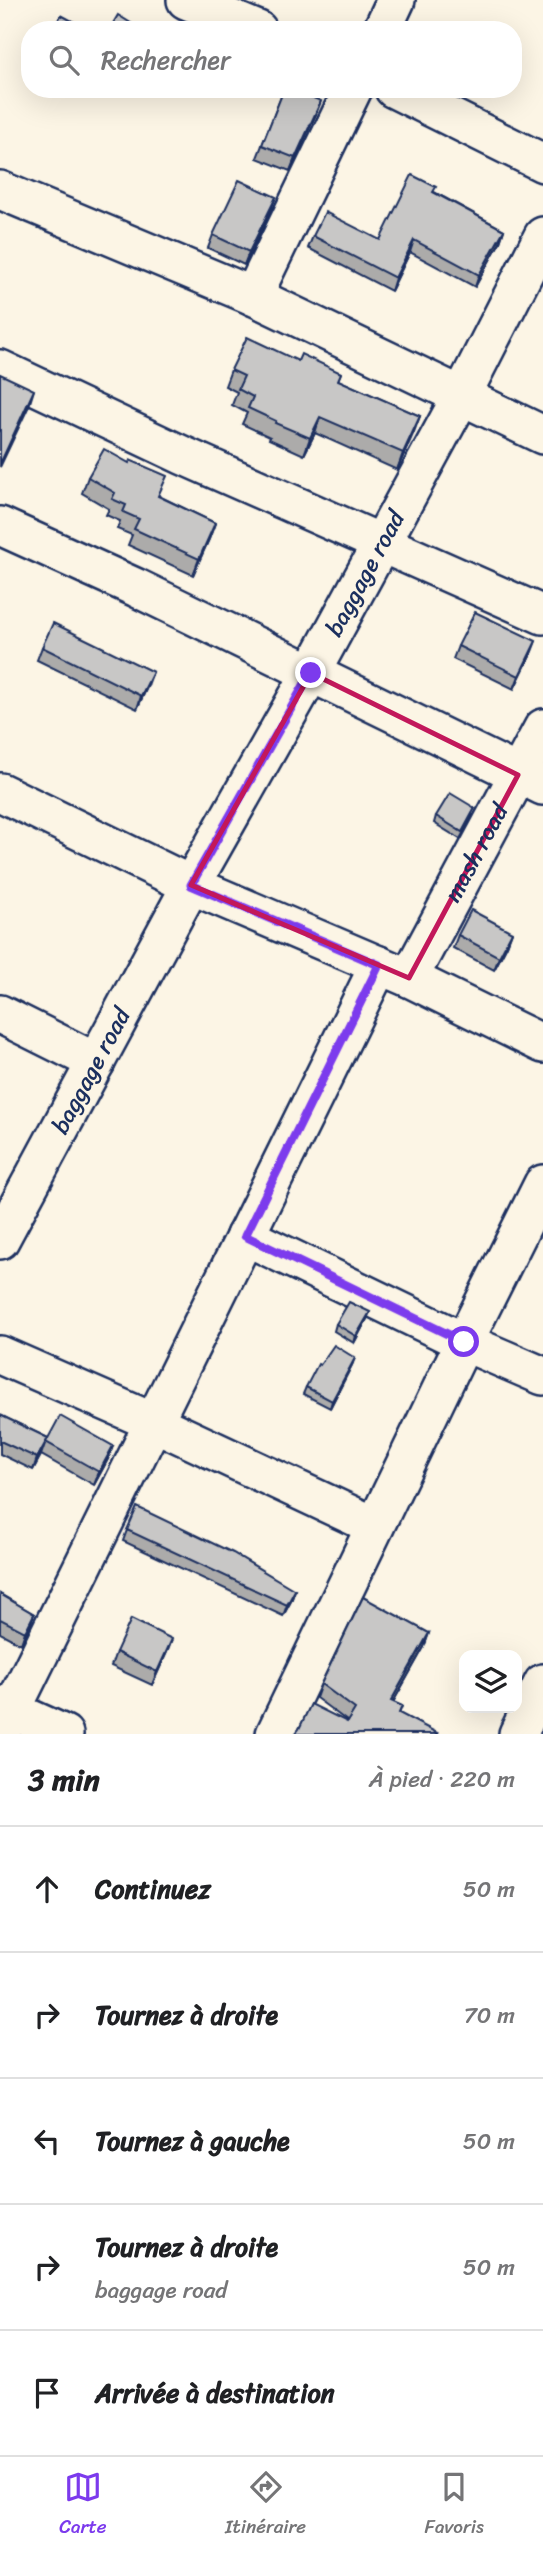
<!DOCTYPE html>
<html lang="fr">
<meta charset="utf-8">
<style>
body{margin:0;font-family:Sriracha,sans-serif;background:#f6f6f6;color:#202124}
.controls{position:absolute;right:21px;bottom:21px;display:grid;overflow:hidden;border-radius:14px;box-shadow:0 7px 28px #0002}
.controls button{width:63px;height:63px;display:grid;place-items:center;padding:0;border:0;border-bottom:2px solid #e0e0e0;background:#fff;color:#202124;font:35px sans-serif}
.stop{position:absolute;width:21px;height:21px;margin:-16px;border:5px solid #7c3aed;border-radius:50%;background:#fff}
.stop.end{background:#7c3aed;border-color:#fff;box-shadow:0 2px 7px #0008}
.list{margin:0;padding:0;list-style:none}
h2{display:flex;justify-content:space-between;align-items:center;height:91px;margin:0;padding:0 28px;font-size:30px}
h2 small{font-size:23px;font-weight:400;color:#757577}
.list li{display:grid;grid-template-columns:46px 1fr auto;gap:21px;align-items:center;box-sizing:border-box;height:126px;padding:0 28px;border-top:2px solid #e0e0e0}
.list b{display:block;font-size:26px;white-space:nowrap}
.list p{margin:0;font-size:23px;white-space:nowrap;color:#757577}
.list em{font-size:23px;font-style:normal;color:#757577}
.icon{flex:none;width:38px;height:38px;fill:none;stroke:currentColor;stroke-width:2;stroke-linecap:round;stroke-linejoin:round}
.map{position:relative;flex:none;width:543px;height:1734px;overflow:hidden}
.search{position:absolute;background:#fff;box-shadow:0 7px 28px #0002;left:21px;right:21px;top:21px;height:77px;display:flex;align-items:center;gap:18px;box-sizing:border-box;padding:0 24px;border-radius:28px;color:#757577;font-size:26px}
.sheet{height:721px;background:#fff}
nav{display:flex;justify-content:space-around;align-items:center;box-sizing:border-box;height:98px;border-top:2px solid #e0e0e0;background:#fff;font-size:19px;color:#757577}
nav a{display:grid;justify-items:center;gap:4px}
nav .on{color:#7c3aed}
.map>svg:first-child{display:block}
.lines{fill:none;stroke-linecap:round;stroke-linejoin:round}
.minor-casing{stroke:#1b2f5e;stroke-width:42}
.minor{stroke:#fcf5e5;stroke-width:37}
.wall{fill:#acabaa;stroke:#1b2f5e;stroke-width:2}
.shaded-wall{fill:#8c8b8b;stroke:#1b2f5e;stroke-width:2}
.building{fill:#c8c7c6;stroke:#1b2f5e;stroke-width:2}
.route{stroke:#7c3aed;stroke-width:9}
.marked{fill:none;stroke:#c2185b;stroke-width:5;stroke-linejoin:round}
.labels{text-anchor:middle;dominant-baseline:central;stroke-width:6;stroke-linejoin:round;paint-order:stroke}
.street-label{font-size:24px;fill:#1b2f5e;stroke:#fcf5e5}
</style>
<div class="map">
<svg width="543" height="1734" viewBox="0 0 543 1734">
<rect width="100%" height="100%" fill="#fcf5e5"/>
<filter id="ink" filterUnits="userSpaceOnUse"><feTurbulence type="fractalNoise" baseFrequency=".0143" numOctaves="2"/><feDisplacementMap in="SourceGraphic" scale="14" xChannelSelector="R" yChannelSelector="G"/><feConvolveMatrix kernelMatrix="1 2 1 2 8 2 1 2 1" color-interpolation-filters="sRGB"/></filter>
<g filter="url(#ink)">
<g class="lines">
<defs>
<g id="minor">
<path d="M186,0L258,30"/>
<path d="M382,30L396,0"/>
<path d="M394,89L543,163"/>
<path d="M0,190L253,296L543,435"/>
<path d="M253,296L353,89"/>
<path d="M0,369L182,455L543,615"/>
<path d="M0,526L137,588L543,786"/>
<path d="M0,792L191,885L409,978L543,1044"/>
<path id="s1" d="M409,978L543,728"/>
<path d="M0,1014L96,1062"/>
<path d="M245,1236L464,1342L543,1376"/>
<path id="s2" d="M0,1240L191,885L311,673L462,395L543,236"/>
<path d="M0,1355L153,1422L375,1526"/>
<path d="M0,1705L64,1734"/>
<path d="M0,1734L379,965"/>
<path d="M275,1734L464,1342L543,1184"/>
<path d="M518,1734L543,1683"/>
</g>
</defs>
<use href="#minor" class="minor-casing"/>
<use href="#minor" class="minor"/>
</g>
<path class="wall" d="M284,89L316,114L290,171L257,158Z
M434,192L504,230L500,242L475,287L410,252L391,291L308,248L313,236L380,240Z
M271,210L244,265L208,248L213,235Z
M298,361L341,373L338,380L420,416L397,470L315,433L304,455L269,439L270,437L242,424L247,413L232,405L237,392L225,386L231,370Z
M129,463L159,496L215,523L209,539L193,575L128,545L132,535L117,529L120,521L106,515L109,509L82,493L88,477Z
M458,646L531,654L514,689L453,659Z
M42,647L148,685L137,709L37,660Z
M473,815L460,839L434,823L436,816Z
M512,932L507,945L494,970L453,948L458,935Z
M367,1319L354,1343L334,1331L336,1324Z
M352,1365L330,1408L303,1394L306,1387Z
M0,1415L48,1438L113,1446L108,1459L94,1485L41,1455L33,1470L0,1454Z
M127,1530L295,1590L291,1601L283,1616L123,1541Z
M0,1594L34,1614L21,1644L0,1633Z
M429,1633L424,1647L393,1702L402,1706L399,1714L347,1721L316,1698L321,1684Z
M116,1652H167L152,1685L111,1666Z"/>
<path class="shaded-wall" d="M321,101L316,114L290,171L295,158Z
M276,197L271,210L244,265L249,252Z
M504,230L500,242L475,287L479,275Z
M414,240L410,252L391,291L395,278Z
M34,390L29,406L0,467V464Z
M420,416L414,432L397,470L403,453Z
M320,417L315,433L304,455L310,438Z
M215,523L209,539L193,575L199,559Z
M536,641L531,654L514,689L519,676Z
M153,672L148,685L137,709L141,696Z
M512,932L507,945L494,970L499,957Z
M370,1312L367,1319L354,1343L356,1336Z
M355,1358L352,1365L330,1408L332,1401Z
M45,1444L41,1455L33,1470L37,1458Z
M113,1446L108,1459L94,1485L99,1472Z
M295,1590L291,1601L283,1616L287,1605Z
M34,1614L30,1626L21,1644L25,1632Z
M429,1633L424,1647L386,1715L391,1701Z
M172,1639L167,1652L152,1685L157,1672Z"/>
<path class="building" d="M61,15L89,30H53Z
M118,15L137,27L136,30H109Z
M284,89H291L321,101L295,158L262,145Z
M412,175L436,187L433,192L504,230L479,275L414,240L395,278L313,236L325,212L380,240Z
M239,180L276,197L249,252L213,235Z
M247,337L298,361L301,354L341,373L338,380L420,416L403,453L320,417L310,438L275,423L276,421L248,408L253,397L238,389L244,376L231,370Z
M0,374L34,390L0,464Z
M104,449L129,463L130,460L167,476L158,496L215,523L199,559L134,529L139,519L123,512L126,505L112,499L115,493L88,477Z
M475,612L536,641L519,676L458,646Z
M53,623L153,672L141,696L42,647Z
M450,793L475,808L462,832L436,816Z
M471,910L512,932L499,957L458,935Z
M349,1302L370,1312L356,1336L336,1324Z
M334,1345L355,1358L332,1401L306,1387L318,1364L320,1365Z
M0,1415L48,1438L37,1458L0,1441Z
M60,1416L113,1446L99,1472L46,1442Z
M137,1507L233,1553L295,1590L287,1605L127,1530Z
M0,1594L34,1614L25,1632L0,1619Z
M363,1597L429,1633L391,1701L402,1706L399,1713L439,1734H295L299,1729L311,1704L347,1722L355,1709L321,1684Z
M131,1619L172,1639L157,1672L116,1652Z"/>
</g>
<g class="lines" filter="url(#ink)">
<path class="route" d="M311,673L191,885L379,965L245,1236L464,1342"/>
</g>
<path class="marked" d="M311,673L518,775L409,978L191,885Z"/>
<g class="labels">
<g class="street-label">
<text stroke="none"><textPath href="#s2" startOffset="760">baggage road</textPath></text>
<text stroke="none"><textPath href="#s1" startOffset="142">mash road</textPath></text>
<text stroke="none"><textPath href="#s2" startOffset="192">baggage road</textPath></text>
</g>
</g>
</svg>
<div class="controls">
<button><svg class="icon" aria-label="layers" viewBox="0 0 24 24"><path d="M12 4l9 5-9 5-9-5zM3 14l9 5 9-5"/></svg></button>
</div>
<div class="stop" style="left:464px;top:1342px"></div>
<div class="stop end" style="left:311px;top:673px"></div>
<div class="search"><svg class="icon" aria-label="search" viewBox="0 0 24 24"><circle cx="10" cy="10" r="6"/><path d="M15 15l6 6"/></svg>Rechercher</div>
</div>
<section class="sheet">
<h2>3 min<small>À pied · 220 m</small></h2>
<ul class="list">
<li><svg class="icon" aria-label="ahead" viewBox="0 0 24 24"><path d="M12 20V5M6 11l6-6 6 6"/></svg><div><b>Continuez</b></div><em>50 m</em></li>
<li><svg class="icon" aria-label="right" viewBox="0 0 24 24"><path d="M7 20v-9h11M14 6l5 5-5 5"/></svg><div><b>Tournez à droite</b></div><em>70 m</em></li>
<li><svg class="icon" aria-label="left" viewBox="0 0 24 24"><path d="M17 20v-9H6M10 6l-5 5 5 5"/></svg><div><b>Tournez à gauche</b></div><em>50 m</em></li>
<li><svg class="icon" aria-label="right" viewBox="0 0 24 24"><path d="M7 20v-9h11M14 6l5 5-5 5"/></svg><div><b>Tournez à droite</b><p>baggage road</p></div><em>50 m</em></li>
<li><svg class="icon" aria-label="arrive" viewBox="0 0 24 24"><path d="M6 21V4h12l-3 4 3 4H6"/></svg><div><b>Arrivée à destination</b></div></li>
</ul>
</section>
<nav>
<a class="on"><svg class="icon" aria-label="map" viewBox="0 0 24 24"><path d="M3 6l6-2 6 2 6-2v14l-6 2-6-2-6 2zM9 4v14M15 6v14"/></svg>Carte</a>
<a><svg class="icon" aria-label="directions" viewBox="0 0 24 24"><path d="M12 3l9 9-9 9-9-9zM9 14v-3h6M13 9l2 2-2 2"/></svg>Itinéraire</a>
<a><svg class="icon" aria-label="saved" viewBox="0 0 24 24"><path d="M7 4h10v16l-5-4-5 4z"/></svg>Favoris</a>
</nav>
